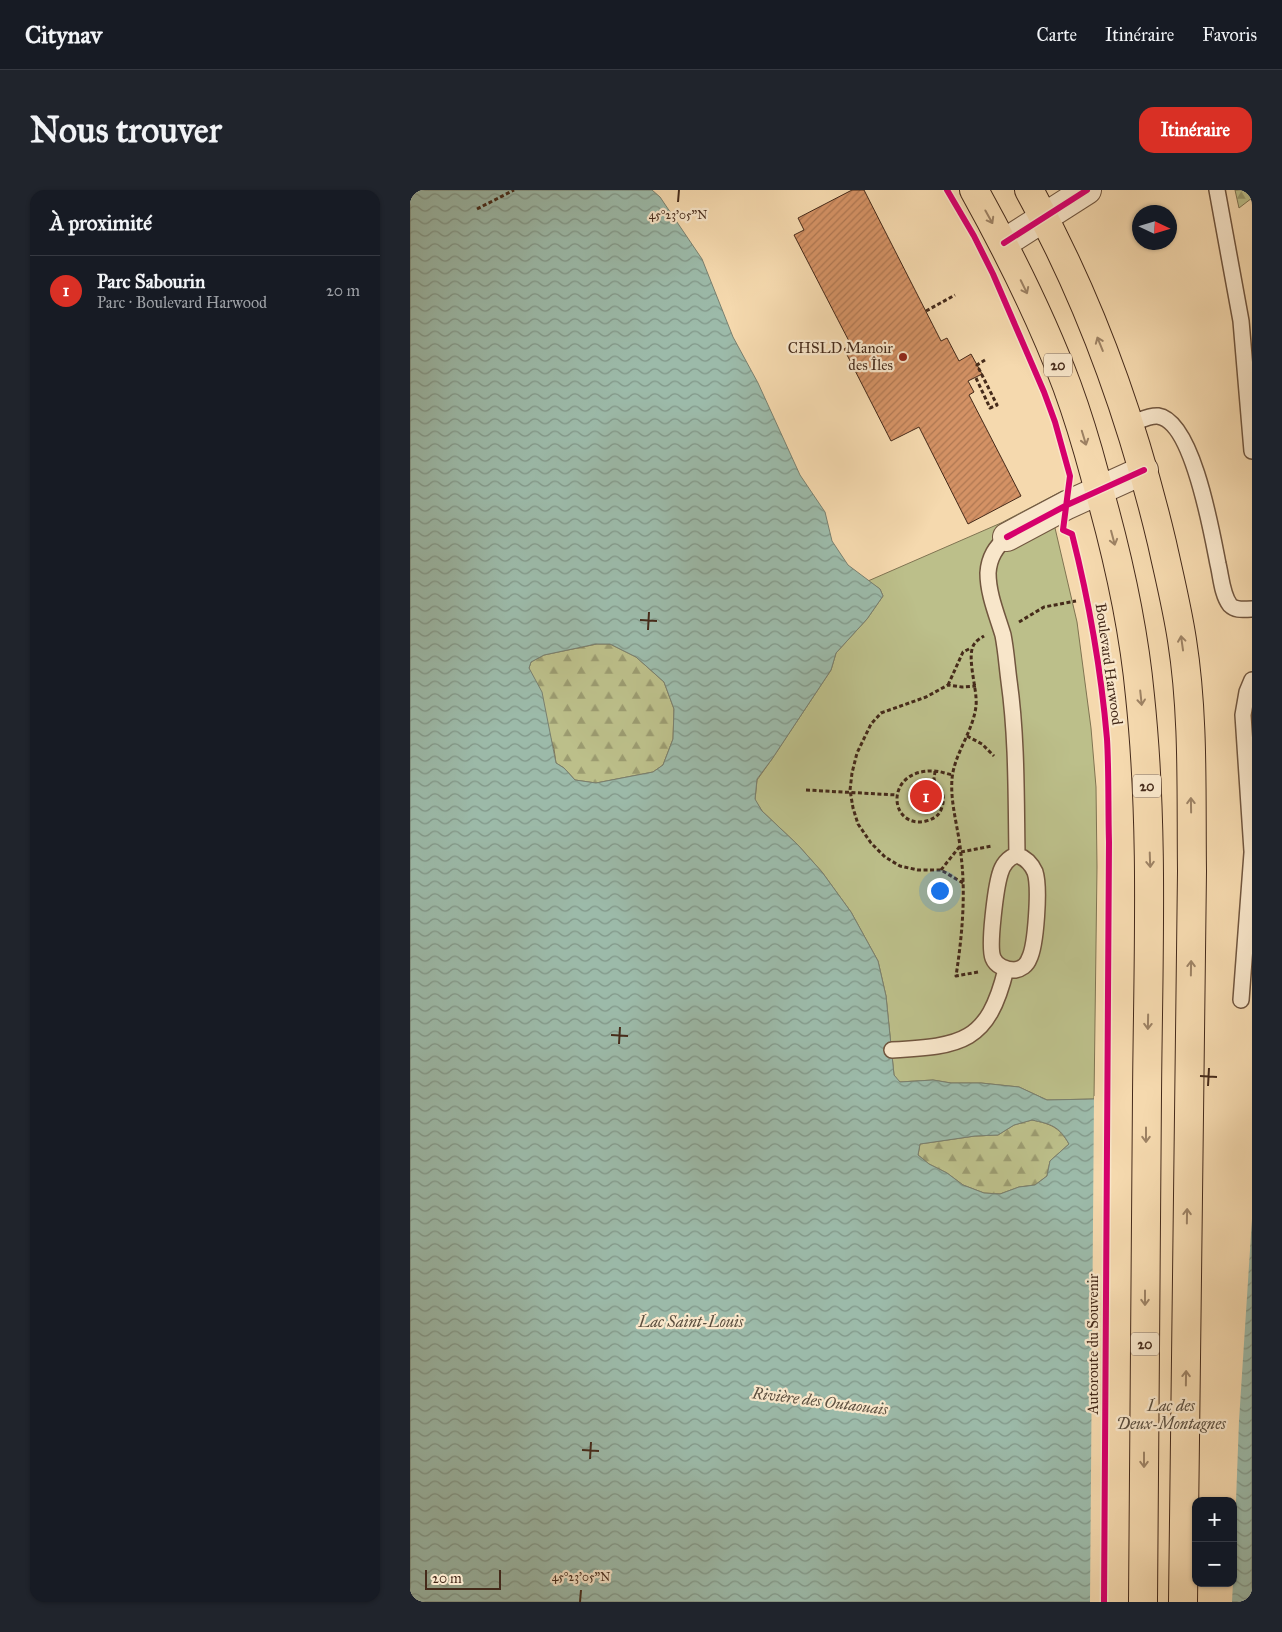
<!DOCTYPE html>
<html lang="fr">
<meta charset="utf-8">
<style>
body{margin:0;font-family:"IM FELL Great Primer",serif;background:#20242c;color:#f1f3f6}
.controls{position:absolute;right:15px;bottom:15px;display:grid;overflow:hidden;border-radius:10px;box-shadow:0 1px 4px #0004}
.controls button{width:45px;height:45px;display:grid;place-items:center;padding:0;border:0;border-bottom:1px solid #363941;background:#171b24;color:#f1f3f6;font:25px sans-serif}
.compass{position:absolute;left:722px;top:15px;width:45px;height:45px;border-radius:50%;background:#171b24;box-shadow:0 1px 4px #0004;rotate:94deg}
.scale{position:absolute;left:15px;bottom:12px;width:76px;box-sizing:border-box;padding-left:5px;border:2px solid #452a1a;border-top:0;font-size:14px;line-height:18px;white-space:nowrap;color:#452a1a;-webkit-text-stroke:4px #f8e6ca;paint-order:stroke}
.you{position:absolute;left:529px;top:700px;width:18px;height:18px;margin:-12px;border:4px solid #fff;border-radius:50%;background:#1a73e8;box-shadow:0 0 0 8px #1a73e833}
.badge{display:grid;place-items:center;width:32px;height:32px;border-radius:50%;background:#d93025;color:#fff;font-size:16px;font-weight:700}
.pin{position:absolute;translate:-50% -50%;border:2px solid #fff;box-shadow:0 1px 5px #0006}
.list{margin:0;padding:0;list-style:none}
h2{display:flex;justify-content:space-between;align-items:center;height:65px;margin:0;padding:0 20px;font-size:21px}
h2 small{font-size:16px;font-weight:400;color:#9ea1a6}
.list li{display:grid;grid-template-columns:32px 1fr auto;gap:15px;align-items:center;box-sizing:border-box;height:70px;padding:0 20px;border-top:1px solid #363941}
.list b{display:block;font-size:19px;white-space:nowrap}
.list p{margin:0;font-size:16px;white-space:nowrap;color:#9ea1a6}
.list em{font-size:16px;font-style:normal;color:#9ea1a6}
.map{position:relative;flex:none;width:842px;height:1412px;overflow:hidden;border-radius:15px}
header{display:flex;align-items:center;gap:30px;box-sizing:border-box;height:70px;padding:0 25px;background:#171b24;border-bottom:1px solid #363941}
header strong{font-size:24px}
nav{display:flex;gap:28px;margin-inline-start:auto;font-size:18px}
.intro{display:flex;align-items:center;justify-content:space-between;box-sizing:border-box;height:120px;padding:0 30px}
h1{margin:0;font-size:35px}
.button{padding:12px 22px;border-radius:15px;background:#d93025;color:#fff;font-size:18px;font-weight:700}
main{display:flex;gap:30px;padding:0 30px}
aside{flex:1;background:#171b24;border-radius:15px;box-shadow:0 1px 4px #0004}
.map>svg:first-child{display:block}
.green{fill:#bcbf8a;stroke:#807452}
.forest{fill:url(#forest-firs);stroke:#807452}
.water{fill:url(#water-waves);stroke:#798070;fill-rule:evenodd}
.pier{fill:#f5d9ae}
.building{fill:url(#building-hatch);stroke:#452a1a}
.lines{fill:none;stroke-linecap:round;stroke-linejoin:round}
.lane-casing{stroke:#71563f;stroke-width:18}
.street-casing{stroke:#71563f;stroke-width:30}
.highway-casing{stroke:#452a1a;stroke-width:30}
.path{stroke:#452a1a;stroke-width:3;stroke-dasharray:4 2.5;stroke-linecap:butt}
.lane{stroke:#f8e6ca;stroke-width:15}
.street{stroke:#f8e6ca;stroke-width:28}
.highway{stroke:#f5d9ae;stroke-width:28}
.cycleway-casing{stroke:#f8e6ca;stroke-width:9}
.cycleway{stroke:#d6006c;stroke-width:6}
.oneway{stroke:#9d8264}
.ticks{fill:none;stroke:#452a1a;stroke-width:2}
.poi-dot{fill:#8f2418;stroke:#f8e6ca;stroke-width:2}
.labels{text-anchor:middle;dominant-baseline:central;stroke-width:4.5;stroke-linejoin:round;paint-order:stroke}
.shield{fill:#f8e6ca;stroke:#7b624f;stroke-width:1}
.shield-label{font-size:14px;font-weight:bold;fill:#452a1a}
.poi-label{font-size:15px;fill:#452a1a;stroke:#f8e6ca;text-anchor:end}
.street-label{font-size:15px;fill:#452a1a;stroke:#f8e6ca}
.water-label{font-size:16px;font-style:italic;fill:#5b4e3e;stroke:#f8e6ca}
.ticks-label{font-size:12px;text-anchor:middle;fill:#452a1a;stroke:#f8e6ca;stroke-width:4.5;stroke-linejoin:round;paint-order:stroke}
</style>
<header>
<strong>Citynav</strong>
<nav><a>Carte</a><a>Itinéraire</a><a>Favoris</a></nav>
</header>
<div class="intro"><h1>Nous trouver</h1><a class="button">Itinéraire</a></div>
<main>
<aside>
<h2>À proximité<small></small></h2>
<ul class="list">
<li><span class="badge">1</span><div><b>Parc Sabourin</b><p>Parc · Boulevard Harwood</p></div><em>20 m</em></li>
</ul>
</aside>
<div class="map">
<svg width="842" height="1412" viewBox="0 0 842 1412">
<defs>
<pattern id="forest-firs" width="22" height="20" patternUnits="userSpaceOnUse" patternTransform="scale(1.25)"><rect width="22" height="20" fill="#bcbf8a"/><path d="M5 1l3.5 6h-7zM16 11l3.5 6h-7z" fill="#9b9b70"/></pattern>
<pattern id="water-waves" width="16" height="10" patternUnits="userSpaceOnUse" patternTransform="scale(1.25)"><rect width="16" height="10" fill="#9cbaa9"/><path d="M0 5q4-4 8 0t8 0" fill="none" stroke="#819789"/></pattern>
<pattern id="building-hatch" width="6" height="6" patternUnits="userSpaceOnUse" patternTransform="scale(1.25)"><rect width="6" height="6" fill="#d49265"/><path d="M-1 1l2-2M0 6l6-6M5 7l2-2" fill="none" stroke="#ae7752"/></pattern>
</defs>
<rect width="100%" height="100%" fill="#f5d9ae"/>
<filter id="stains"><feTurbulence type="fractalNoise" baseFrequency=".004" numOctaves="4"/><feColorMatrix values="0 0 0 0 .2 0 0 0 0 .09 0 0 0 0 .02 0 0 0 .5 -.17"/></filter>
<radialGradient id="worn" r=".72"><stop offset=".6" stop-color="#630" stop-opacity="0"/><stop offset="1" stop-color="#630" stop-opacity=".3"/></radialGradient>
<path class="green" d="M652,301L645,338L667,432L681,538L686,597L687,677L684,909L637,910L609,897L571,893H541L523,890L489,892L484,885L476,806L468,771L441,722L412,682L388,655L352,621L345,610L347,590L362,569L421,480L426,463L457,429L473,406L470,399L458,391L591,333Z"/>
<path class="forest" d="M825,0H842V8L829,18Z
M187,454H200L226,467L254,492L264,519L263,549L253,575L243,582L186,593L165,590L154,578L146,573L144,559L119,478L121,472L134,465Z
M622,930C641,934 649,937 659,954L640,971L637,986L625,995L609,997L590,1004L574,1003L553,995L537,983L519,974L508,965L510,954L565,946L588,945L604,935Z"/>
<path class="water" d="M0,0H242L250,7L292,69L323,147L348,193L390,285L415,322L422,351L438,375L470,399L473,406L457,429L426,463L421,480L362,569L347,589L345,609L352,621L388,655L412,682L441,722L468,771L476,806L484,885L490,892L523,890L541,893H571L609,897L637,910L684,909L842,930V1412H0ZM186,454H200L226,467L254,492L264,519L263,549L253,575L243,582L186,593L165,590L154,578L146,573L132,502L119,478L121,472L134,465ZM622,930C641,934 649,936 659,954L640,971L637,986L625,995L609,997L590,1004L574,1003L553,995L537,983L519,974L508,965L510,954L565,946L588,945L604,935ZM786,1311H823V1393H786Z"/>
<path class="pier" d="M684,906L842,927V1029L829,1231L823,1391V1311H786V1393H823L822,1412H680Z"/>
<path class="building" d="M442,0H454L531,151L537,148L549,171L561,164L572,184L558,191L564,202L559,205L611,306L558,334L509,237L481,251L434,159L441,155L384,45L394,40L388,28Z"/>
<g class="lines">
<defs>
<path id="lane" d="M807,0L831,131L842,261
M719,234C727,232 739,225 748,226C783,231 802,344 808,374C811,386 812,405 820,415C826,421 834,419 842,419
M597,347C586,357 579,367 578,383C578,404 587,425 593,445C596,460 597,476 599,491C607,548 606,607 607,665
M842,490L837,502L833,525L842,661
M607,665C616,668 621,673 625,682C630,697 626,756 619,769C617,775 611,779 605,780C596,780 586,776 583,768C578,756 586,697 590,684C592,676 598,667 607,665Z
M831,810L842,663
M482,860C552,856 578,853 596,779"/>
<path id="street" d="M594,53L677,0
M597,347L657,315L734,280"/>
<path id="highway" d="M564,0C599,63 632,129 657,196C668,226 677,256 685,286C706,358 723,431 730,506C744,639 738,772 737,905C735,1074 734,1243 733,1412
M619,0C680,110 723,231 752,353C759,385 767,417 772,450C784,526 781,604 782,681L773,1412"/>
</defs>
<use href="#lane" class="lane-casing"/>
<use href="#street" class="street-casing"/>
<use href="#highway" class="highway-casing"/>
<path class="path" d="M67,19L104,0
M516,121L545,105
M566,188L580,218L587,215L567,175L575,170
M609,432L634,417L666,411
M538,495L553,462L561,458
M557,546L572,554L584,566
M525,581C525,584 524,586 524,589C527,599 537,601 532,617C530,625 524,629 516,631C479,640 473,579 524,581C530,581 537,584 543,585
M396,600L487,605
M551,662L582,656
M531,680L550,656
M553,693L531,680H508L490,676L475,667L461,653L448,634L443,618L440,600L442,583L447,563L461,534L471,523L516,507L538,495L552,497L566,496
M568,782L546,786C552,747 556,705 551,665C549,640 540,614 542,589C544,564 563,542 566,516C568,500 555,464 565,453C567,450 571,448 574,446"/>
<use href="#lane" class="lane"/>
<use href="#street" class="street"/>
<use href="#highway" class="highway"/>
<defs>
<path id="cycleway" d="M537,0L564,46L583,84L634,202L645,232L660,286L653,340L662,344C679,411 691,480 697,549C699,583 698,618 699,652L694,1412
M594,53L677,0
M597,347L657,315L734,280"/>
</defs>
<use href="#cycleway" class="cycleway-casing"/>
<use href="#cycleway" class="cycleway"/>
</g>
<defs><path id="oneway-shaft" d="M-6 0H5M1.5-3L5.5 0L1.5 3" fill="none" stroke-width="1.6" stroke-linecap="round" stroke-linejoin="round" transform="scale(1.25)"/></defs>
<g class="oneway">
<use href="#oneway-shaft" transform="translate(579 27) rotate(61)"/>
<use href="#oneway-shaft" transform="translate(614 97) rotate(64)"/>
<use href="#oneway-shaft" transform="translate(690 154) rotate(-112)"/>
<use href="#oneway-shaft" transform="translate(674 248) rotate(73)"/>
<use href="#oneway-shaft" transform="translate(703 348) rotate(75)"/>
<use href="#oneway-shaft" transform="translate(772 453) rotate(-98)"/>
<use href="#oneway-shaft" transform="translate(731 508) rotate(84)"/>
<use href="#oneway-shaft" transform="translate(781 615) rotate(-91)"/>
<use href="#oneway-shaft" transform="translate(740 670) rotate(88)"/>
<use href="#oneway-shaft" transform="translate(781 778) rotate(-89)"/>
<use href="#oneway-shaft" transform="translate(738 832) rotate(91)"/>
<use href="#oneway-shaft" transform="translate(736 945) rotate(90)"/>
<use href="#oneway-shaft" transform="translate(777 1026) rotate(-89)"/>
<use href="#oneway-shaft" transform="translate(735 1108) rotate(90)"/>
<use href="#oneway-shaft" transform="translate(776 1188) rotate(-89)"/>
<use href="#oneway-shaft" transform="translate(734 1270) rotate(90)"/>
</g>
<path class="ticks" d="M268,12L269,0M230,430L247,431M238,440L239,422M201,845L218,846M209,854L210,837M790,886L807,887M798,896L799,878M172,1260L189,1261M180,1269L181,1252M170,1412L171,1400"/>
<circle class="poi-dot" cx="493" cy="167" r="5"/>
<g class="labels">
<g class="shield">
<rect x="634" y="163.5" width="28" height="23" rx="4"/>
<rect x="723" y="584.5" width="28" height="23" rx="4"/>
<rect x="721" y="1142.5" width="28" height="23" rx="4"/>
</g>
<g class="shield-label">
<text x="648" y="175">20</text>
<text x="737" y="596">20</text>
<text x="735" y="1154">20</text>
</g>
<g class="poi-label">
<text x="483" y="158">CHSLD Manoir<tspan x="483" dy="17">des Îles</tspan></text>
</g>
<g class="street-label">
<text transform="translate(699 474) rotate(82)">Boulevard Harwood</text>
<text transform="translate(683 1154) rotate(-90)">Autoroute du Souvenir</text>
</g>
<g class="water-label">
<text x="281" y="1131">Lac Saint-Louis</text>
<text transform="translate(410 1211) rotate(7)">Rivière des Outaouais</text>
<text x="761" y="1215">Lac des<tspan x="761" dy="18">Deux-Montagnes</tspan></text>
</g>
</g>
<g class="ticks-label">
<text x="268" y="29">45°23'05"N</text>
<text x="171" y="1391">45°23'05"N</text>
</g>
<rect width="100%" height="100%" filter="url(#stains)"/>
<rect width="100%" height="100%" fill="url(#worn)"/>
</svg>
<div class="controls">
<button>+</button>
<button>−</button>
</div>
<svg class="compass" viewBox="-18 -18 36 36"><path d="M0-13l5 13h-10z" fill="#e53935"/><path d="M0 13l5-13h-10z" fill="#9ea1a6"/></svg>
<div class="scale">20 m</div>
<div class="you"></div>
<div class="pin badge" style="left:516px;top:606px">1</div>
</div>
</main>
